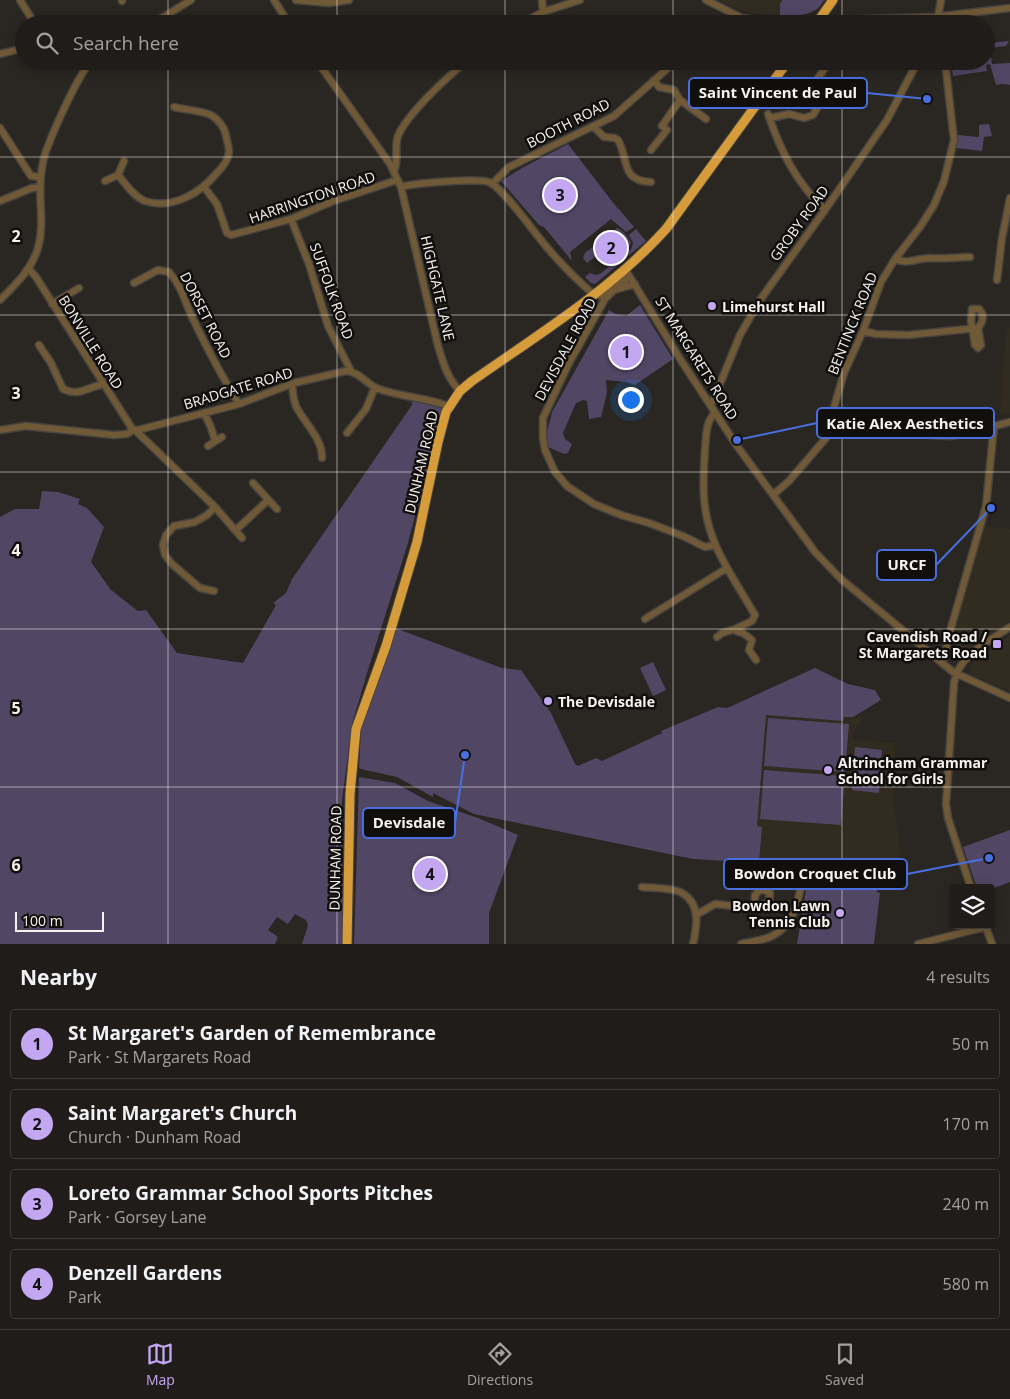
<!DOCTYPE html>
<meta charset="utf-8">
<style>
body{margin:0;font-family:"Open Sans",sans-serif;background:#2d2926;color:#f1f3f6}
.controls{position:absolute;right:15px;bottom:15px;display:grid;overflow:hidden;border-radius:5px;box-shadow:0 2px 12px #0003}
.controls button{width:45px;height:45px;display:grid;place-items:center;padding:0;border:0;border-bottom:1px solid #3d3a38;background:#201c19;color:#f1f3f6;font:25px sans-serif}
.scale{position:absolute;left:15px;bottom:12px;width:89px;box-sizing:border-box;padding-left:5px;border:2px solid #f6f3f0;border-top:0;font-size:14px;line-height:18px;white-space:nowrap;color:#f6f3f0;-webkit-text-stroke:4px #110f0d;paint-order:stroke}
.you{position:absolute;left:630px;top:399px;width:18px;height:18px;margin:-12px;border:4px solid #fff;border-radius:50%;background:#1a73e8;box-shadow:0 0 0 8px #1a73e833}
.badge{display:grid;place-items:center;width:32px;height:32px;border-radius:50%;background:#c4a7f1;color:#111;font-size:16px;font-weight:700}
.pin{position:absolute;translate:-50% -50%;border:2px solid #fff;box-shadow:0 1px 5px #0006}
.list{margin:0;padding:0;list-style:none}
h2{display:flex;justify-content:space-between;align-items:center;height:65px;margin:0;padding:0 20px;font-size:21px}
h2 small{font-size:16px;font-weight:400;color:#a2a1a2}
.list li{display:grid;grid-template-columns:32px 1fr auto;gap:15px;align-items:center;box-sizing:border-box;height:70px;margin:0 10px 10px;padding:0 10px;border:1px solid #3d3a38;border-radius:5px}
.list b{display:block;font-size:19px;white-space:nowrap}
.list p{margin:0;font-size:16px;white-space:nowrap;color:#a2a1a2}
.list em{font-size:16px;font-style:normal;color:#a2a1a2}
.icon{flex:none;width:28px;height:28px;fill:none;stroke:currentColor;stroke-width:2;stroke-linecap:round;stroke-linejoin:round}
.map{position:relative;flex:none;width:1010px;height:944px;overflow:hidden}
.search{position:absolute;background:#201c19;box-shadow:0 2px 12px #0003;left:15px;right:15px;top:15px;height:55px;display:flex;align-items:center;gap:12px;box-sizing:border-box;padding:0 18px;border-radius:28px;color:#a2a1a2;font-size:19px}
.sheet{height:385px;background:#201c19}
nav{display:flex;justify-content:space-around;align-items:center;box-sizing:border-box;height:70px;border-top:1px solid #3d3a38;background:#201c19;font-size:14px;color:#a2a1a2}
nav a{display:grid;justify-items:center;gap:2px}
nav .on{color:#c4a7f1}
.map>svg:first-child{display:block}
.built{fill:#322b20}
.green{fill:#524665}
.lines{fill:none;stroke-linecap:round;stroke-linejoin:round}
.minor-casing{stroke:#47433e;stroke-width:9}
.highway-casing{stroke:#47433e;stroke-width:11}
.minor{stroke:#705936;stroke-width:6}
.highway{stroke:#d69c3c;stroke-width:9}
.grid{fill:none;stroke:#f6f3f0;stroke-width:1;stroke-opacity:0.55}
.poi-dot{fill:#c4a7f1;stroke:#110f0d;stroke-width:2}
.labels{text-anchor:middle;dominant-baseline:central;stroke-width:5;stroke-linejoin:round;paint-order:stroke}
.street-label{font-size:14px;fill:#f6f3f0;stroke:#110f0d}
.poi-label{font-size:14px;font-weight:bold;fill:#f6f3f0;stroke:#110f0d;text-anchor:start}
.grid-label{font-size:16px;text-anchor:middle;font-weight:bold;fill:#f6f3f0;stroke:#110f0d;stroke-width:5;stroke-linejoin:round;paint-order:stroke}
.leader{fill:none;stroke:#486fdd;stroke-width:2}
.callout-dot{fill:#486fdd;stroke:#110f0d;stroke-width:2}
.callout{fill:#110f0d;stroke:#486fdd;stroke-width:2}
.callout-label{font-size:15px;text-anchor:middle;font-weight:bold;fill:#f6f3f0}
</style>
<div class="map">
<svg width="1010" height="944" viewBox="0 0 1010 944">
<rect width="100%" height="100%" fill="#2a2621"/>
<path class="built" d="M718,0H826L819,8L811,12L775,16L749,13L734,8Z
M1010,327V414H1000L1006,329Z
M984,526L1010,529V621L964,651H952L954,635Z
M1010,635V691L969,674L970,666L975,661Z
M765,715L843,721L844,716L863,718L856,728L853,740L895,743L893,797L901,856L882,864V869L810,867L759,863L762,827L757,826Z"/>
<path class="green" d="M782,0H826L823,1C816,17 795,15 780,16V4Z
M1009,41L1006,46L990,48L992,64L1010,63V85L1002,84L996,85L990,64L986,65L987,71L953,76L951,61H954L959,67L974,66V61H986V43Z
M989,124L992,136L984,137L982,151L956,148L958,135L979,137V125Z
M568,144L618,209H619L634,227L626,232L611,219L570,252L572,261L544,227L539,225L501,181L522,168Z
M617,228C624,231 630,238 631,244L623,253L621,250L625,247L623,243L625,241L621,236L619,238L615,233L604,241L605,244L594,253L596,256L587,263L583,258L585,253Z
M636,229L646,241L595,284L591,283L585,277L590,273L595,275L600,274L631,249L633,243L629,235Z
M640,305L673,359L635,385L626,382L606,380L607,393L601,417L589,419L587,401L583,400L576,403L563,433L565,439L572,444L568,453L564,454L548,447L547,433L552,412L609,310L616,314L626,316Z
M412,401L443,408L408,543L368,670L352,724L342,800L343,944H302L308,925L306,920L295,914L288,924L277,917L268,930L278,937L275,944H0V517L15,509H39L42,491L58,492L80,499L78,504L87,508L104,527L91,562L111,590L138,611L146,610L177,653L243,663L276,605L273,603L286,593L292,579L412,405Z
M395,628L502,668L521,670L551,713L575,764L578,766L596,758L602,761L662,733L661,731L718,707L727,708L815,668L848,684L875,690L881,700L853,717H844L843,721L766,715L757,826L762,827L759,863L693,859L474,814L433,793V797L397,777L361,769L359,768L361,727Z
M653,662L666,690L653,696L640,668Z
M768,718L849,724L845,772L764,766Z
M855,747L882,750L881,763L854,761Z
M854,762L881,765L880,778L853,776Z
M764,770L845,776L841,825L760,819Z
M359,777L395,783L428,801L478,818L518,835L489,913V944H354Z
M853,777L880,779L879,793L852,790Z
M1010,830V882L991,889L977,888L963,847Z
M810,867L878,869L877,892L880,893L874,944H797Z"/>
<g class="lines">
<defs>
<path id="minor" d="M20,0L35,24
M122,0V1
M274,0L289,24
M296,0L329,3L349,0
M542,0L543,12
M706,0L742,18L770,22L934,17L1010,8
M938,17L941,0
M152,24L191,0
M521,24L543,12L580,0
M0,54L24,48
M317,61L390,164L401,187L438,346C443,362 447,378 460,391
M654,80L659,87L674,90L680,100L706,119
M817,87L827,89L835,96
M768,114C781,152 796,182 825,210
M770,118L789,114L804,118L813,115L820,103L816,81L829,62
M594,127L604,137L615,138L618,140C629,159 620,181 651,182
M0,128L31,176L40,177
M651,150L667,130L662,126L680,100
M394,171C399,161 394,147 398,136C407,114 448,76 467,61
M118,175C125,183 134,197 145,201C172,210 200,193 216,174C222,168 229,160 229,151C229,147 227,141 226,136C225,128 218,119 211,115C200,110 185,110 174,107
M105,181L118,175L124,161
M492,184L509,167L614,116L676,61
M204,187L217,204L227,233L231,235L291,219L331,202L397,180
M401,187C415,183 477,178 489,182C503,188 533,231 545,245C559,262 576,279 593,294
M0,201L32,188L40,187
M291,219L309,264L328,326L351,371
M895,259C907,265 917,258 930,258C943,259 956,257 970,257
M28,268L36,277L133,430
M625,269L682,362L737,446L815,552L841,579L953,672L1010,698
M622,277L626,278L625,282L612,288L604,298L599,295Z
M997,280L1002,238L1010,198
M134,283L158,270L169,272C182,286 185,303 193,319C207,348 222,377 239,404
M635,284L614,290L605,299L569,363L543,418V438L545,450L555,472L567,486L594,504L621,515L649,523L683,536L705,547L715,545
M0,300C15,285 32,269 38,248C45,224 38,200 41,176C42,165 44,155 48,146C54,130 80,70 92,61
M52,304L79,288
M972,309H979C985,315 983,322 978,328L981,345L978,348L975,345L971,321Z
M863,331L876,334L908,335L978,328
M39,345L51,363L63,389C78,397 88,387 104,384
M292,384C293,392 293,401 297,408C305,423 323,440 322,458
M710,404L713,401L740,335L760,300L825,210L887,120L918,61
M204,413L210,425L215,440
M715,413C706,420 706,437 705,449C704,468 702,488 705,507C710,548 735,580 755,615L752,621L735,629L736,631L743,633L752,640L749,650L756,660
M0,430L26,426L114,435L127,434L133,430H138L239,404L294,383L346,371C358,371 366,383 376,388C399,397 425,397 448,406
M135,430L215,507L242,538
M830,431L843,430L951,436L972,432L1010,422
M347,433L366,409L375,387
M208,446L222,437
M253,483L277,509
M773,495L789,481L826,438L830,431L832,414L844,373L863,331L881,282L895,259L920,227L934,205L944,181L954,140L945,61
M236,530L268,500
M214,591L200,588L172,564L165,555L163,545L166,535L174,526L195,522L207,515L215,507
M645,619L727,568
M717,637L722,633L735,629
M942,661L944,658L949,635L986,506L994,426
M642,887C652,888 674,888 682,893C701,904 697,926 693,944
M971,888L948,818L946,804L954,683C959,654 988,642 1010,627
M696,915L715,904L754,908L769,902L770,893L761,889L755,895L754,908
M985,925L992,944
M741,944C749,942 757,941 764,939C796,930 799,897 804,870
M918,944L985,927"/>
<path id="highway" d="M816,24L833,0
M347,944L350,794L356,729L386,646L417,542L438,442L446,412L460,391L472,381C539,334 611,290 666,229L788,61"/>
</defs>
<use href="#minor" class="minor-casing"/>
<use href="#highway" class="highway-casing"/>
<use href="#minor" class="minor"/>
<use href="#highway" class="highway"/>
</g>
<path class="grid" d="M168,0V24M337,0V24M505,0V24M673,0V24M842,0V24M168,61V944M337,61V944M505,61V944M673,61V944M842,61V944M0,157H1010M0,315H1010M0,472H1010M0,629H1010M0,787H1010"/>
<g class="poi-dot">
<circle cx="712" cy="306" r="5"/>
<rect x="992" y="639" width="10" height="10" rx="2.5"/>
<circle cx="548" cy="701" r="5"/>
<circle cx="828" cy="770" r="5"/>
<circle cx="840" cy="913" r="5"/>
</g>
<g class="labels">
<g class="street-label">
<text transform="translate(568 123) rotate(-27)">BOOTH ROAD</text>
<text transform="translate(312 197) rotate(-19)">HARRINGTON ROAD</text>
<text transform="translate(799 223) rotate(-54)">GROBY ROAD</text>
<text transform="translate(438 288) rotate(77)">HIGHGATE LANE</text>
<text transform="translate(332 291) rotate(70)">SUFFOLK ROAD</text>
<text transform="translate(206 315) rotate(63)">DORSET ROAD</text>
<text transform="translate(852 323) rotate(-68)">BENTINCK ROAD</text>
<text transform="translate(91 342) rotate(58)">BONVILLE ROAD</text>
<text transform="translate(565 349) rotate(-62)">DEVISDALE ROAD</text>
<text transform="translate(697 358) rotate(58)">ST MARGARETS ROAD</text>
<text transform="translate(238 388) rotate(-17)">BRADGATE ROAD</text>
<text transform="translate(421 462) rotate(-77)">DUNHAM ROAD</text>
<text transform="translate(335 858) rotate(-89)">DUNHAM ROAD</text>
</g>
<g class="poi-label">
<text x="722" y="306">Limehurst Hall</text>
<text x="987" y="636" text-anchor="end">Cavendish Road /<tspan x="987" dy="16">St Margarets Road</tspan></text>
<text x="558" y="701">The Devisdale</text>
<text x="838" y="762">Altrincham Grammar<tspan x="838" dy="16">School for Girls</tspan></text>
<text x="830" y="905" text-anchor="end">Bowdon Lawn<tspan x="830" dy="16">Tennis Club</tspan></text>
</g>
</g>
<g class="grid-label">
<text x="16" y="242">2</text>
<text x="16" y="399">3</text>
<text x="16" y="556">4</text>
<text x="16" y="714">5</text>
<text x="16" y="871">6</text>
</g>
<path class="leader" d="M927 99L867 93M737 440L817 423M991 508L936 565M465 755L455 823M989 858L907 874"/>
<g class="callout-dot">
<circle cx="927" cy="99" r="5"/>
<circle cx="737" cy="440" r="5"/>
<circle cx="991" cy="508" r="5"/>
<circle cx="465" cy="755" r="5"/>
<circle cx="989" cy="858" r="5"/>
</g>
<g class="callout">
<rect x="689" y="78" width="178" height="30" rx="5"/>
<rect x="817" y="408" width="177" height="30" rx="5"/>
<rect x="877" y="550" width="59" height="30" rx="5"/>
<rect x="363" y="808" width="92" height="30" rx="5"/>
<rect x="724" y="859" width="183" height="30" rx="5"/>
</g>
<g class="callout-label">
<text x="778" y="98">Saint Vincent de Paul</text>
<text x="905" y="429">Katie Alex Aesthetics</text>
<text x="907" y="570">URCF</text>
<text x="409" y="828">Devisdale</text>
<text x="815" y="879">Bowdon Croquet Club</text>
</g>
</svg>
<div class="controls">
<button><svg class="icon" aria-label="layers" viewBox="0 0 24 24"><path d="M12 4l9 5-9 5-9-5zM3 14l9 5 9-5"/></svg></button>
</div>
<div class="scale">100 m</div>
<div class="you"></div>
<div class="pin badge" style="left:626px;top:352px">1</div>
<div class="pin badge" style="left:611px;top:248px">2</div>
<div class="pin badge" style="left:560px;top:195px">3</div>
<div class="pin badge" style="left:430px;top:874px">4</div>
<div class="search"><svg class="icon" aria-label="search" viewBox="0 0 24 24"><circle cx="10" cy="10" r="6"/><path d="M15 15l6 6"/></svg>Search here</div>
</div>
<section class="sheet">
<h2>Nearby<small>4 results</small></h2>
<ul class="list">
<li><span class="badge">1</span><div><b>St Margaret's Garden of Remembrance</b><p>Park · St Margarets Road</p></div><em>50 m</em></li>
<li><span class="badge">2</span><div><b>Saint Margaret's Church</b><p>Church · Dunham Road</p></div><em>170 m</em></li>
<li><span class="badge">3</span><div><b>Loreto Grammar School Sports Pitches</b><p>Park · Gorsey Lane</p></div><em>240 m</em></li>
<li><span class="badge">4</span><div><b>Denzell Gardens</b><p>Park</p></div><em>580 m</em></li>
</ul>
</section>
<nav>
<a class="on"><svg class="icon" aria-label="map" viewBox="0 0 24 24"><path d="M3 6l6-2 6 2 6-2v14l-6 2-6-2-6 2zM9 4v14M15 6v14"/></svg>Map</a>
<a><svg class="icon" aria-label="directions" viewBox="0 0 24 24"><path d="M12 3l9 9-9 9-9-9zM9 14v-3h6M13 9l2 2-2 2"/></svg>Directions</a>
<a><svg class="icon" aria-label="saved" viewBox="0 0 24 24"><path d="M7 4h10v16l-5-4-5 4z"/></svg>Saved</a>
</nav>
